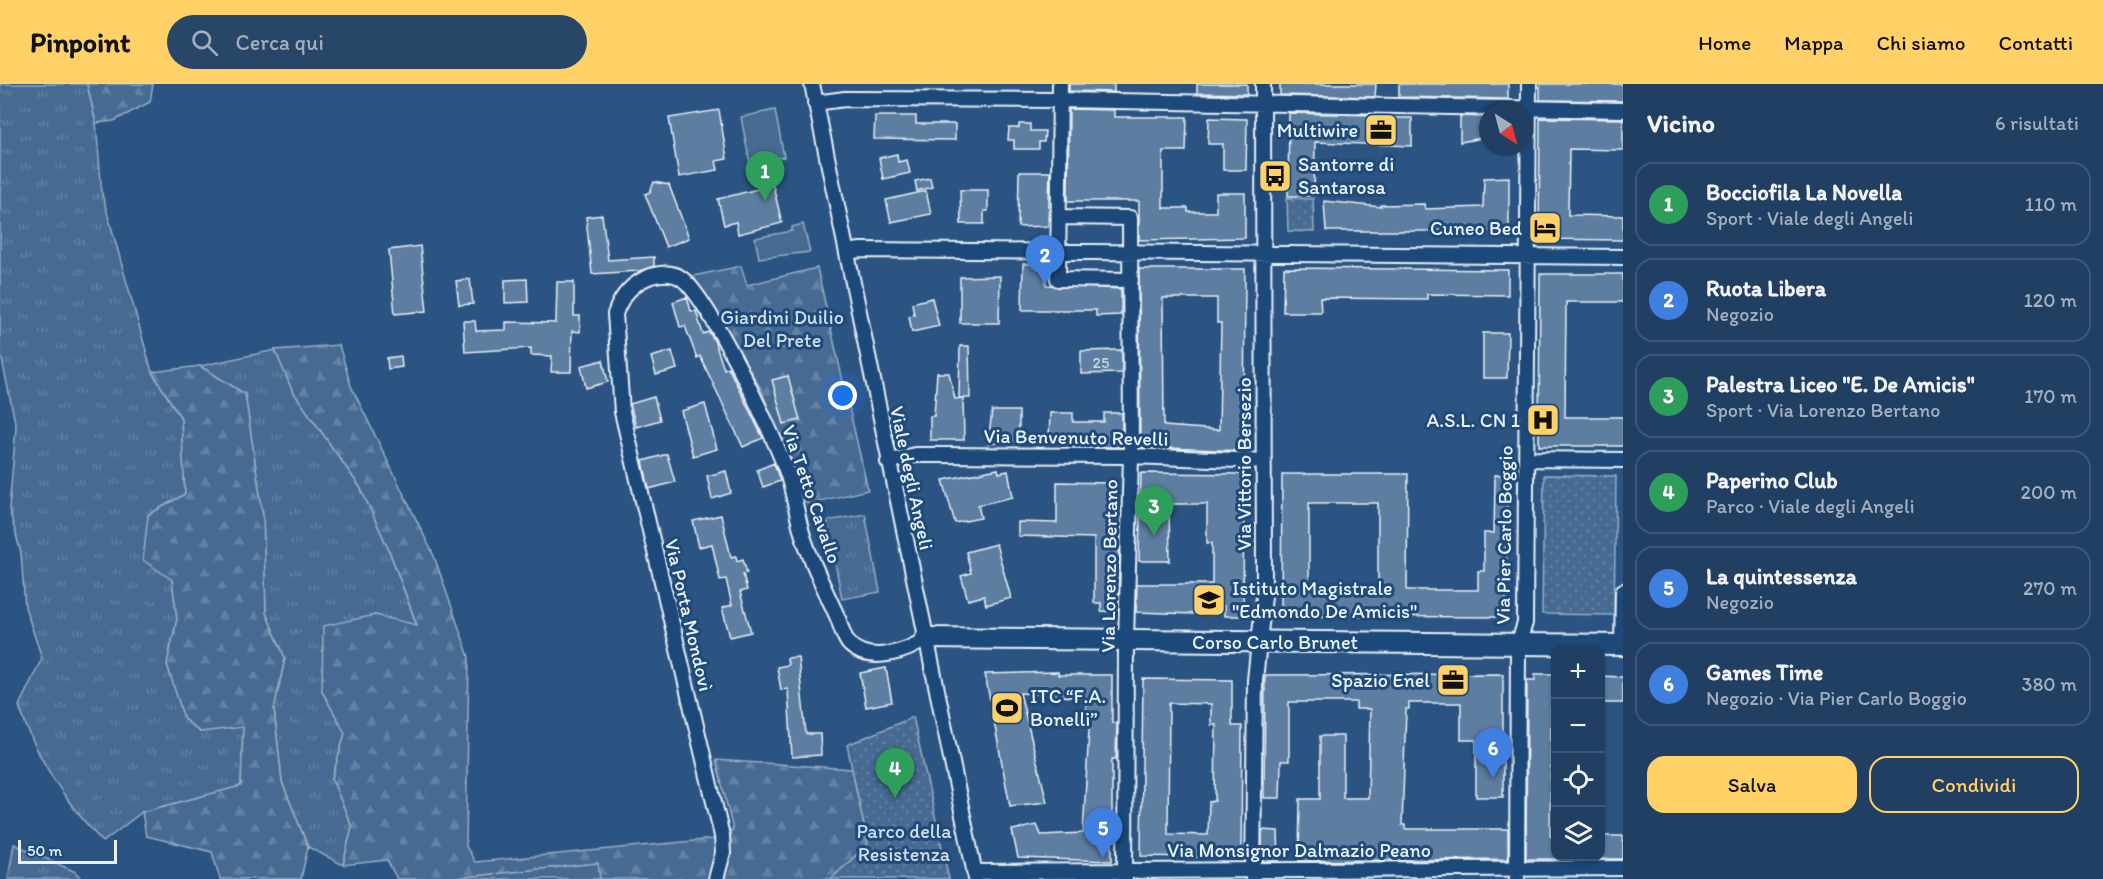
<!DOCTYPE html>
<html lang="it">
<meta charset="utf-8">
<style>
body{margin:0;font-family:Itim,sans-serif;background:#284668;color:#f1f3f6}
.controls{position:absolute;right:18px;bottom:18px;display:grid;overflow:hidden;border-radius:12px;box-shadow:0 2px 4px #0004}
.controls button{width:54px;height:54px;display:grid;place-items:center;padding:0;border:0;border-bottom:2px solid #3d5877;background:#203f62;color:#f1f3f6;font:30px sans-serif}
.compass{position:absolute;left:1479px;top:18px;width:54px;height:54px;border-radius:50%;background:#203f62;box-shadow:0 2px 4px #0004;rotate:144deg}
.scale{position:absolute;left:18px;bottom:15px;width:99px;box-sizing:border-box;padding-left:6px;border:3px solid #e8f1f8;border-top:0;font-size:16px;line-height:21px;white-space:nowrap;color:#e8f1f8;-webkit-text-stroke:4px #1f4a7a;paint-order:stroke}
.you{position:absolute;left:843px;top:312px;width:21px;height:21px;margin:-15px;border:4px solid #fff;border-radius:50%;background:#1a73e8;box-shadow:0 0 0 9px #1a73e833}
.badge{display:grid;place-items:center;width:39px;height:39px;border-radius:50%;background:#ffd166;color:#fff;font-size:20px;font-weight:700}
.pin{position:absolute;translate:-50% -50px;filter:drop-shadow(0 2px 3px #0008)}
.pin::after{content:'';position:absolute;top:32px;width:21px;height:18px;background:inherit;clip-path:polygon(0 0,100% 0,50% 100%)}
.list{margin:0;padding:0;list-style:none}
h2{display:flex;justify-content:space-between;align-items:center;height:78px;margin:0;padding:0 24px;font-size:26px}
h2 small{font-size:20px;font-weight:400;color:#a2afbe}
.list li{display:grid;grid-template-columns:39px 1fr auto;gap:18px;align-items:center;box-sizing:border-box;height:84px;margin:0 12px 12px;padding:0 12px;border:2px solid #3d5877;border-radius:18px}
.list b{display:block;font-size:22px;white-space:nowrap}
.list p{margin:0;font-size:20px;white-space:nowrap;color:#a2afbe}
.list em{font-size:20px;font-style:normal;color:#a2afbe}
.actions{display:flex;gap:12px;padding:18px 24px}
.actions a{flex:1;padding:14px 0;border:2px solid #ffd166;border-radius:18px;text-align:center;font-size:21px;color:#ffd166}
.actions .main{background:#ffd166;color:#111}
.icon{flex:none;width:33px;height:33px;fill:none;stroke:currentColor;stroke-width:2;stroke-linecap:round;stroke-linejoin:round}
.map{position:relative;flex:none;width:1623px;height:795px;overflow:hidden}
header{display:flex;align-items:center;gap:36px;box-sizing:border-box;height:84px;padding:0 30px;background:#ffd166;color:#111}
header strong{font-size:28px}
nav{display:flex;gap:33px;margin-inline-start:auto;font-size:21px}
.search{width:420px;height:54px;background:#284668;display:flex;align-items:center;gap:15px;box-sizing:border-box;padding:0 21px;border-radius:33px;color:#a2afbe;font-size:22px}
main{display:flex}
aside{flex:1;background:#203f62}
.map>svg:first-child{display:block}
.grass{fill:url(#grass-tufts);stroke:#98aec6;stroke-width:1.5}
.forest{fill:url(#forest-firs);stroke:#98aec6;stroke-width:1.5}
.park{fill:url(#park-dots);stroke:#98aec6;stroke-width:1.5}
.garden{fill:#476b93;stroke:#98aec6;stroke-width:1.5}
.building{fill:#5d7da1;stroke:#e8f1f8;stroke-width:1.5;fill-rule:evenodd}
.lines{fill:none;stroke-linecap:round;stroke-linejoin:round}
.street-casing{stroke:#e8f1f8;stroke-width:18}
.secondary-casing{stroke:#e8f1f8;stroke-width:24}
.street{stroke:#1f4a7a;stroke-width:14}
.secondary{stroke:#1f4a7a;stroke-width:20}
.labels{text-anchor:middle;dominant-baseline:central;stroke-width:6;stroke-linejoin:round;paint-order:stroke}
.number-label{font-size:16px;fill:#c5d4e2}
.poi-label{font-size:20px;fill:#e8f1f8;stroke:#1f4a7a;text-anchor:end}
.park-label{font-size:20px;fill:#d0dde9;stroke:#1f4a7a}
.street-label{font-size:20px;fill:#e8f1f8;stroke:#1f4a7a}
</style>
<header>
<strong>Pinpoint</strong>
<div class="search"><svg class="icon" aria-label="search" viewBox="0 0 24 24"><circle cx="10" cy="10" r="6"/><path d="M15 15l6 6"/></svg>Cerca qui</div>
<nav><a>Home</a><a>Mappa</a><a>Chi siamo</a><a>Contatti</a></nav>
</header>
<main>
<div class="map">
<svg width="1623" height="795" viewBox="0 0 1623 795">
<defs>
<pattern id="grass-tufts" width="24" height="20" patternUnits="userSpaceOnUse" patternTransform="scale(1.5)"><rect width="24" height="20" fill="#476b93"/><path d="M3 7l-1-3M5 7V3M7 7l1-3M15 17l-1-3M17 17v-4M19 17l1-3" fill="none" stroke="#6281a3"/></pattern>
<pattern id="forest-firs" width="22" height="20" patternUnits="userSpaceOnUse" patternTransform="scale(1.5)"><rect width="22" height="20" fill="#476b93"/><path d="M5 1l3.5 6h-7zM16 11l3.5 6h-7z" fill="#6281a3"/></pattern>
<pattern id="park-dots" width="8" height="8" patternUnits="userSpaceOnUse" patternTransform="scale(1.5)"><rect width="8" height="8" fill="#476b93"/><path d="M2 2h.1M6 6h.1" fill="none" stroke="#6281a3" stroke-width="1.8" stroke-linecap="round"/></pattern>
</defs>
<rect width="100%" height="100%" fill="#2b5482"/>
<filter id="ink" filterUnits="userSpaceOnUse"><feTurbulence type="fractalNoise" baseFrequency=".0167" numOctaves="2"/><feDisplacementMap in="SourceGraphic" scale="12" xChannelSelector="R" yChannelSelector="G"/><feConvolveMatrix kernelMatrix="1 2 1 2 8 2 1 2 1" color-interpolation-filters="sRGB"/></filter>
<g filter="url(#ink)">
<path class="grass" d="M0,0H87L96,39L102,110L152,288L181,334L185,410L148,431L172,496L177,535L167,580L185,636L200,648L243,642L241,702L142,728L103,758C65,718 36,674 19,622L42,574L25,523L21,469L9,425L16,343L0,266Z
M275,266L292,306L360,403L389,466L417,542L375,531L322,607L345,649L332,695L352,743L343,781L308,763L282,698L274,625L285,574L266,529L263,432L245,310L200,282Z
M865,430L880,508L842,515L827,437Z
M14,760L76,788L81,795H8Z"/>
<path class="forest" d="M87,0H153L150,18L114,37L96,39Z
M741,182L747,201L817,184L868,406L807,420L760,303L693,192Z
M339,261L351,302L434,472L469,573L466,762L475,778L714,755L733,746L716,676L852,685L868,760L831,795H600L597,779L447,795H397L387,776L343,781L352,743L332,695L345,649L322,607L323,542L375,531L417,541L389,466L360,403L292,306L275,266Z
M200,282L245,310L263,432L266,529L285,574L274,625L282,698L308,763L301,795H220L212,768L146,752L142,728L241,702L243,643L200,648L184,635L167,580L177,535L172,496L143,476L148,431L185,410L181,334L152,288Z"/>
<path class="park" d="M1287,114L1313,115L1314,148L1288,147Z
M1544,391L1616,392L1614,531L1542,530Z
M913,633L949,795H831L868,760L847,661Z"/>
<path class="garden" d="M775,26L784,73L750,80L741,33Z
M803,140L810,168L759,174L755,154L792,147V143Z
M598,779L600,795H447Z"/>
<path class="building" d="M1069,0H1114V8L1069,7Z
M1197,0H1247V10L1197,9Z
M1280,0H1376L1375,13L1280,11Z
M1399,0H1508V15L1399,13Z
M1540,0H1623V17L1540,16Z
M1069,25L1114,26V33H1187L1186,67H1163V124H1188V128H1216V109H1245V154L1139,156V117H1068Z
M719,26L727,75L716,77L718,86L679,93L669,34Z
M1289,29L1375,31V34H1412V62L1315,58L1314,112H1288Z
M875,32H916V40H955V56L874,55Z
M1460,32L1488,33V53L1460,58Z
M1209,34L1247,35L1246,86H1223V60H1208Z
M1540,34L1623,35V66L1569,65L1568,131L1623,132V156L1539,155Z
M1019,40H1030V47H1045L1044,58H1039V65H1014V56H1008L1009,44H1019Z
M897,70L898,78L907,76L910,89L883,95L879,74Z
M1019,88H1050L1048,142L1018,143Z
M770,89L782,139L738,150L736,138L724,141L718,115L758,105L755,93Z
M1509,93V147H1326L1324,117L1381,123V121L1424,120L1425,125L1483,123L1484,94Z
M930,94L932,103L917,107L915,97Z
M654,98L669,101L689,154L666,163L645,110L650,108Z
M960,106H988V127H984V140H961Z
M926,107L931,130L891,138L886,116Z
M602,131L608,176L654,173V182L639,187L592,190L586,133Z
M420,162L427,227L395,230L389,166Z
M1023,180H1046V201L1121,205V231L1096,232V226H1022Z
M1284,184L1508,186V211L1427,210V215L1320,214L1321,228H1283Z
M1139,185H1245L1244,367L1140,363ZM1163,214H1217V239H1221L1219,346L1164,342Z
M1540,190H1623V218H1566L1565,333H1623V362H1539Z
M1000,192L999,239H960V193Z
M470,195L473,220L459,221L456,197Z
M527,195L528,218L505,219V196Z
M557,198H574V232H580V248L572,247L571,288H551L552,272L531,271V264L465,268L463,237H475L476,247L506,246V238L556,239Z
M687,213L691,227H696L703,250L709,248L714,256L724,285L728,283L763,354L743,363L700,272L697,274L685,242L680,243L673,218Z
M932,214L939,242L912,248L909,232L914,231L912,219Z
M1483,249H1508L1507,294H1483Z
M960,262H969L970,314H959Z
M1122,266V289L1081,290V267Z
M672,267L677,285L656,291L651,273Z
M401,272L402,283L388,285L387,274Z
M603,276L608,298L586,304L581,282Z
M937,289H949L955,315L963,314L964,356H930V332H934Z
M788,292L800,336L784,340L772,296Z
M654,313L660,336L636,343L630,320Z
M705,320L717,365L693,372L681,327Z
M992,327H1019V357L988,360Z
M1050,329H1073V338H1104V329H1122V363H1073V355L1049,354Z
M667,370L675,398L649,405L643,377Z
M774,379L780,397L763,403L757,386Z
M998,385L999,389L1008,387L1013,413L978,421L981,434L955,439L943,396Z
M726,387L731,409L712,415L707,392Z
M1141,389L1244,390L1243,532H1224V522H1194V530L1136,528L1137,500H1212V459H1207V420H1169L1170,477H1139Z
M1282,390H1408L1407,506H1478V487H1484V449H1494L1495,391H1507L1506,533L1281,532ZM1309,419H1378V505H1309Z
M1057,398L1111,399L1110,440H1120L1118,528L1101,527V519H1094V454L1018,452V438L1057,439Z
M721,431L731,473L736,472L737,477L743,475L747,489L743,490L747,506L740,508L751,548L730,553L722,524L732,521L726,495L720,496L712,460L699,463L693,437Z
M996,460L1011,514L986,521L984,512L968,516L961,492L971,489L966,468Z
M798,573L806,650H820L821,671L792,673L788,605L781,606L777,583L788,581L787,574Z
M886,584L892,618L866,623L860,589Z
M1058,588V591H1112V639H1117L1116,675H1112V777L1018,774L1012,746L1037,741L1041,751L1083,749L1090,629H1085L1087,614L1020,609L1047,718L1010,722L985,590Z
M1503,590V713H1476V656H1461V619H1409V625H1406L1402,741H1405V745H1508V775L1299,777L1300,715H1320V652H1343V714H1368L1370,625H1356V618H1289V677H1281L1280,714H1264L1265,591Z
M1535,590H1556V624H1551L1550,752H1556V775H1526L1527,596H1535Z
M1600,592L1623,593V619H1600Z
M1143,595L1232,596V642H1242L1241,774L1141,772ZM1169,619L1211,620V641H1216L1215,717L1209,718L1208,751L1168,750Z
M1262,746L1278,747L1279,777H1262Z
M1600,752H1623V775H1600Z"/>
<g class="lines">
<defs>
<path id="street" d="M812,0L976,795
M1060,0L1058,195L1131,196
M815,19L845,15L1060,16L1623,26
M1059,133L1130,134L1131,372L1126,557L1125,795
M847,168L861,166L1623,173
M1526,375L1623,376
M888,378L915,371H935L1131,372L1264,377
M1622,561L1623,507
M974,788L1623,784
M716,795L723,769L722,752L622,328L615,230C621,212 632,199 651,192C661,189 672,188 681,194C708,212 774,351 786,386C794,407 796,430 803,452C812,480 825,506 837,532C841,541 843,554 850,561C870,580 908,568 926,554
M1253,795L1255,596L1264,512L1263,0
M1517,795L1518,561L1525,539L1529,0"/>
<path id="secondary" d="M926,554L1623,561"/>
</defs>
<use href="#street" class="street-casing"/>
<use href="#secondary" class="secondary-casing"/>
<use href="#street" class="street"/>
<use href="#secondary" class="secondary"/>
</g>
</g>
<defs>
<symbol id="office-square" viewBox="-11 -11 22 22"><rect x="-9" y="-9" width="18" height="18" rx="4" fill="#ffd166" stroke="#1f4a7a"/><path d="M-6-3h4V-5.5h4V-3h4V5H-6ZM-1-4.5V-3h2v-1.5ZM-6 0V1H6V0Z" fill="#111"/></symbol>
<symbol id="bus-square" viewBox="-11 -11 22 22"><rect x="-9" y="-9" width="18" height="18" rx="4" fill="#ffd166" stroke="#1f4a7a"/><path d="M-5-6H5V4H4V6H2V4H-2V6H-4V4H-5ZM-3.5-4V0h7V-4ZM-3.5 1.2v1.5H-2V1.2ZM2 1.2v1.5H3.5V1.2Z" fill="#111"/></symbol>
<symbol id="hotel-square" viewBox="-11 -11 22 22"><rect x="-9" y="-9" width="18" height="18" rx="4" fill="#ffd166" stroke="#1f4a7a"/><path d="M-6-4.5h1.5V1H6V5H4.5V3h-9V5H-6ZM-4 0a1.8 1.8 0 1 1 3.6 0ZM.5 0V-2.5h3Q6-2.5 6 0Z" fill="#111"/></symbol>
<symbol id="hospital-square" viewBox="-11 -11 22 22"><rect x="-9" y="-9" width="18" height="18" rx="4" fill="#ffd166" stroke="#1f4a7a"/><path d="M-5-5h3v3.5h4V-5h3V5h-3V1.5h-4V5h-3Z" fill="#111"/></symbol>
<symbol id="school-square" viewBox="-11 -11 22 22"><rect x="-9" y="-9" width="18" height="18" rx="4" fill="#ffd166" stroke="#1f4a7a"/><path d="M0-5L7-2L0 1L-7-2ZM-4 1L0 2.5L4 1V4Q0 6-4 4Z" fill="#111"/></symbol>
<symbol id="stadium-square" viewBox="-11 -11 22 22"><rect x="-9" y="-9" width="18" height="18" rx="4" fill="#ffd166" stroke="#1f4a7a"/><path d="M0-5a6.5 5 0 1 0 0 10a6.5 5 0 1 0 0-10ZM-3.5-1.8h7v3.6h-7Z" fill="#111"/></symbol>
</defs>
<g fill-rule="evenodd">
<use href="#office-square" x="1362" y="27" width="38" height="38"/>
<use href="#bus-square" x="1256" y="73" width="38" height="38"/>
<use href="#hotel-square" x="1526" y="125" width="38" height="38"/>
<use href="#hospital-square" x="1524" y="317" width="38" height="38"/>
<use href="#school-square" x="1190" y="497" width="38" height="38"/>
<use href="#office-square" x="1434" y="577" width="38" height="38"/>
<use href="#stadium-square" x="988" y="605" width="38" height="38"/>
</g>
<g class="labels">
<g class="number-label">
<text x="1101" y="278">25</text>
</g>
<g class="poi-label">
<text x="1358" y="46">Multiwire</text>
<text x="1298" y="80" text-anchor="start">Santorre di<tspan x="1298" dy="23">Santarosa</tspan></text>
<text x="1522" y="144">Cuneo Bed</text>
<text x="1520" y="336">A.S.L. CN 1</text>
<text x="1232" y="504" text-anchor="start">Istituto Magistrale<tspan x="1232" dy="23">"Edmondo De Amicis"</tspan></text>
<text x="1430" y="596">Spazio Enel</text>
<text x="1030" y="612" text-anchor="start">ITC “F.A.<tspan x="1030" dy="23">Bonelli”</tspan></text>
</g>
<g class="park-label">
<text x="782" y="233">Giardini Duilio<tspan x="782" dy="23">Del Prete</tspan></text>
<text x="904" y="747">Parco della<tspan x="904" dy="23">Resistenza</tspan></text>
</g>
<g class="street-label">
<text transform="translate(1076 353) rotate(1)">Via Benvenuto Revelli</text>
<text transform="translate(1244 380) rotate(-90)">Via Vittorio Bersezio</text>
<text transform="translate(912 394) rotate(78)">Viale degli Angeli</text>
<text transform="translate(812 410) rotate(71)">Via Tetto Cavallo</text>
<text transform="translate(1504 451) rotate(-89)">Via Pier Carlo Boggio</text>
<text transform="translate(1109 482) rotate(-89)">Via Lorenzo Bertano</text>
<text transform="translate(689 531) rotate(77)">Via Porta Mondovì</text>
<text x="1275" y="558">Corso Carlo Brunet</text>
<text x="1299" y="766">Via Monsignor Dalmazio Peano</text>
</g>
</g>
</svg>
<div class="controls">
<button>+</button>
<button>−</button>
<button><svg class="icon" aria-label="locate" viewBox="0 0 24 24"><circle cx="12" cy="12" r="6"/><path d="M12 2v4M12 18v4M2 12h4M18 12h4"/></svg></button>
<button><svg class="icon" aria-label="layers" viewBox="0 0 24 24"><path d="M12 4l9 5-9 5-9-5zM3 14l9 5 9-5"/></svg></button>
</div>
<svg class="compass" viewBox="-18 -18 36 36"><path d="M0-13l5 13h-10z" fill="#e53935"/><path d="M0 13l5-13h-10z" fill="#a2afbe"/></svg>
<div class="scale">50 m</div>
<div class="you"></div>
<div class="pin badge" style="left:765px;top:117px;background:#2e9e5b">1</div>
<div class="pin badge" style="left:1045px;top:201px;background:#3f7fe0">2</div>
<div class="pin badge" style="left:1154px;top:452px;background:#2e9e5b">3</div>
<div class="pin badge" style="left:895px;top:714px;background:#2e9e5b">4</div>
<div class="pin badge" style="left:1103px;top:774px;background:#3f7fe0">5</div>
<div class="pin badge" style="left:1493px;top:694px;background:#3f7fe0">6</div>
</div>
<aside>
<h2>Vicino<small>6 risultati</small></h2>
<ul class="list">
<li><span class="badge" style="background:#2e9e5b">1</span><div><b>Bocciofila La Novella</b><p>Sport · Viale degli Angeli</p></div><em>110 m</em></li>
<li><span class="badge" style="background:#3f7fe0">2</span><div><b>Ruota Libera</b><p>Negozio</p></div><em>120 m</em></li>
<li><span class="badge" style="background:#2e9e5b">3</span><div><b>Palestra Liceo &quot;E. De Amicis&quot;</b><p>Sport · Via Lorenzo Bertano</p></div><em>170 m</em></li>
<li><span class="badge" style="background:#2e9e5b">4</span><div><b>Paperino Club</b><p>Parco · Viale degli Angeli</p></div><em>200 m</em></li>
<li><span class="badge" style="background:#3f7fe0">5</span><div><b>La quintessenza</b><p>Negozio</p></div><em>270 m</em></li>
<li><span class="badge" style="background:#3f7fe0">6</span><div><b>Games Time</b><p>Negozio · Via Pier Carlo Boggio</p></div><em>380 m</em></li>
</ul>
<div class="actions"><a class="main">Salva</a><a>Condividi</a></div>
</aside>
</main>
